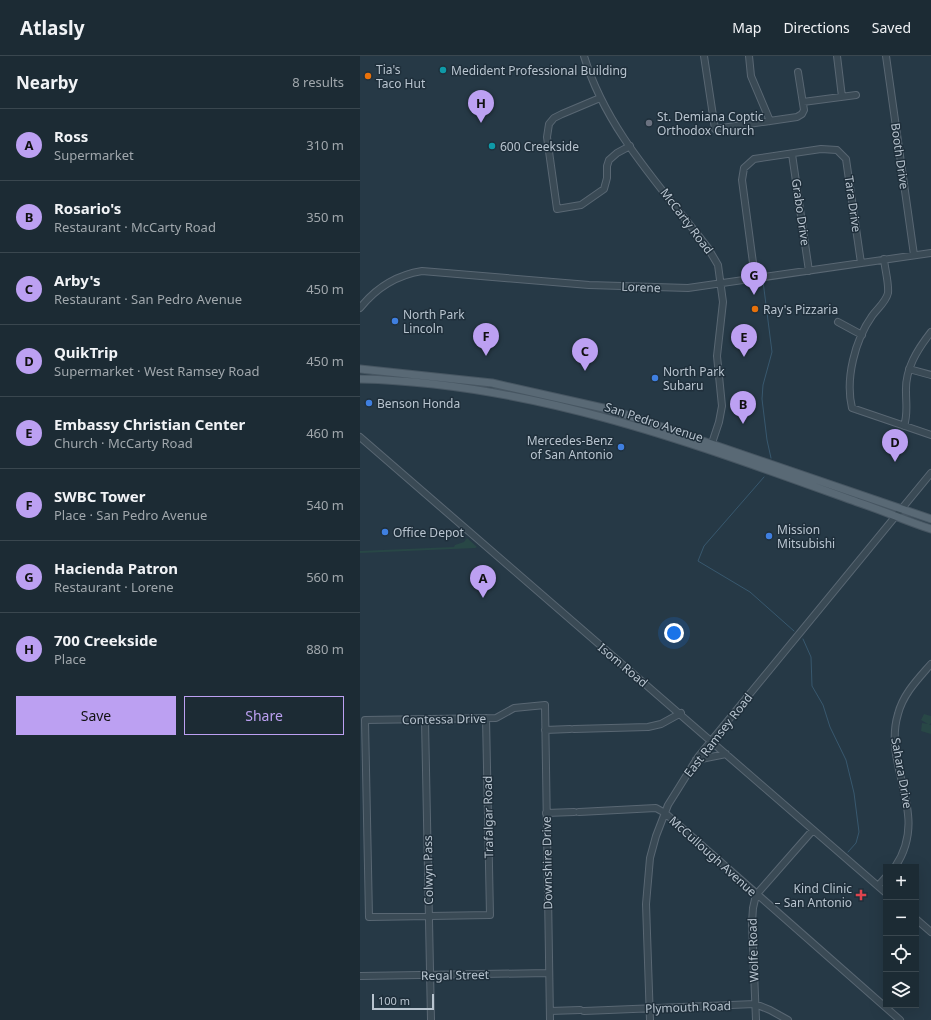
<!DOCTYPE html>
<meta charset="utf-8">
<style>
body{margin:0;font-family:"Noto Sans",sans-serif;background:#293740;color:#f1f3f6}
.controls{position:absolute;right:12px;bottom:12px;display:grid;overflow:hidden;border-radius:0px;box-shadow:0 4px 16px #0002}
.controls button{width:36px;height:36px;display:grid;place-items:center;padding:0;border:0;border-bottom:1px solid #3a474f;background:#1c2b34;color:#f1f3f6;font:20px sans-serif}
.scale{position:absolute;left:12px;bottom:10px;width:62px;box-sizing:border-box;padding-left:4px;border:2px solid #b8c4cf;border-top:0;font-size:11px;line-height:14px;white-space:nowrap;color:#b8c4cf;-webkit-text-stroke:3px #1f2f3b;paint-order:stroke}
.you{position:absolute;left:314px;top:577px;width:14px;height:14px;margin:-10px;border:3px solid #fff;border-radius:50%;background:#1a73e8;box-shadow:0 0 0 6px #1a73e833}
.badge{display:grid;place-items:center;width:26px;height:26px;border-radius:50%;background:#bca0f2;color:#111;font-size:13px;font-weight:700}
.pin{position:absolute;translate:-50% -33px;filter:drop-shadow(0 1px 2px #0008)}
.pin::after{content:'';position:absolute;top:21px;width:14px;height:12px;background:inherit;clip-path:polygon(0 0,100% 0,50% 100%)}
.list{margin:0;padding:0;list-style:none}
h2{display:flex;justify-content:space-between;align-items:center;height:52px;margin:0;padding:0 16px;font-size:17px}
h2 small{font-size:13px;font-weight:400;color:#a0a7ac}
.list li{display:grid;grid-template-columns:26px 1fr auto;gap:12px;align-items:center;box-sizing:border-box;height:72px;padding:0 16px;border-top:1px solid #3a474f}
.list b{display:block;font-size:15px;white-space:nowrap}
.list p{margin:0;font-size:13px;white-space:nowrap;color:#a0a7ac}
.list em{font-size:13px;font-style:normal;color:#a0a7ac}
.actions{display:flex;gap:8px;padding:12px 16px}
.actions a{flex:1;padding:9px 0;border:1px solid #bca0f2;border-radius:0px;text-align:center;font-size:14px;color:#bca0f2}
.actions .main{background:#bca0f2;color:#111}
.icon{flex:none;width:22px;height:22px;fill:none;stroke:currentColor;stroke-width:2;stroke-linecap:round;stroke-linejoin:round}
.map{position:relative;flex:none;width:571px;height:964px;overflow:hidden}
header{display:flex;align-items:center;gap:24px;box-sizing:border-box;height:56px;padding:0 20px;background:#1c2b34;border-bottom:1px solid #3a474f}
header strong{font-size:19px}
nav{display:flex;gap:22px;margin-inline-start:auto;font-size:14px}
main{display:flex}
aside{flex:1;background:#1c2b34}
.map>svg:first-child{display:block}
.green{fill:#284746}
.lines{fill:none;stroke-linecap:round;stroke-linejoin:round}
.stream{stroke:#38586e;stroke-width:1}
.minor-casing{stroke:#596773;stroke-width:8}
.major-casing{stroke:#475662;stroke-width:9}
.minor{stroke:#3a4a55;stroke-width:6}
.major{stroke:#596975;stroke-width:7}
.culture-dot{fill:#0f9aa8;stroke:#1f2f3b;stroke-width:1.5}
.food-dot{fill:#e8710a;stroke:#1f2f3b;stroke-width:1.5}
.worship-dot{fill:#6b7280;stroke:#1f2f3b;stroke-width:1.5}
.shop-dot{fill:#3f7fe0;stroke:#1f2f3b;stroke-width:1.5}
.health-dot{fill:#e0444e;stroke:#1f2f3b;stroke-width:1.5}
.labels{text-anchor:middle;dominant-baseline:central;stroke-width:3;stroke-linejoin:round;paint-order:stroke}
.poi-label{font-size:12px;fill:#b8c4cf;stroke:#1f2f3b;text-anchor:start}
.street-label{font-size:12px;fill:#b8c4cf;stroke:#1f2f3b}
</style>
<header>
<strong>Atlasly</strong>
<nav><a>Map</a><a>Directions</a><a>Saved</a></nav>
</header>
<main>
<aside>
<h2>Nearby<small>8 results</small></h2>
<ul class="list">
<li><span class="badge">A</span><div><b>Ross</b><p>Supermarket</p></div><em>310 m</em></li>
<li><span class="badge">B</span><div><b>Rosario's</b><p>Restaurant · McCarty Road</p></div><em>350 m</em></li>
<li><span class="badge">C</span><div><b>Arby's</b><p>Restaurant · San Pedro Avenue</p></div><em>450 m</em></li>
<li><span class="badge">D</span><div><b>QuikTrip</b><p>Supermarket · West Ramsey Road</p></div><em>450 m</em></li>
<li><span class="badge">E</span><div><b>Embassy Christian Center</b><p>Church · McCarty Road</p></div><em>460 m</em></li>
<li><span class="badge">F</span><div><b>SWBC Tower</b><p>Place · San Pedro Avenue</p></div><em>540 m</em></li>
<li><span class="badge">G</span><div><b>Hacienda Patron</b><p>Restaurant · Lorene</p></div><em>560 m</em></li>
<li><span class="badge">H</span><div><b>700 Creekside</b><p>Place</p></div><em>880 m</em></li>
</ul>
<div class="actions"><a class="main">Save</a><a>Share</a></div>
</aside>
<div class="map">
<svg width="571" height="964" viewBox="0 0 571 964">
<rect width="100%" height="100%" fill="#263946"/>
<path class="green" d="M107,482L117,491L115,492L0,497V495L94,491L95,489L104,486Z
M564,658L571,660V667L569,669H571V678L561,675L562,667L568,668L561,664Z"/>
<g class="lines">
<path class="stream" d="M403,225L412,296L403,329L402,343L407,384L411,402
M404,421L344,490L338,505L390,536L434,575
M443,583L451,601L452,630L463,649L470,671L486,704L494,737L499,776L496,787L488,796"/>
<defs>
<path id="minor" d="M224,0C246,74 302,132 348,192L358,209L363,246L357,300L362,350L359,366L350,393
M344,0L355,73L437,61L442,58L444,54L438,16
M389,0L391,20L410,65
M477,0L482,41
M526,0L554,199
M240,42L202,58L194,62L189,68L187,81L197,153L221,149L244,133L247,122V110L249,104L257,97L270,90
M443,46L496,39
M432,98L449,215
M524,203C525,214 529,227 528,237C526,246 517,253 512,260C495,284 485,323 492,352L571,379
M395,222L382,124L384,112L394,103L461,93L477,94L486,103L501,207
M0,252C16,232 37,219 62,215L229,229L328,232L571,197
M478,266L502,279
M549,313L571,319
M544,370C548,358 546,349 546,336C545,313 557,294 571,276
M0,381L526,837
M126,662L130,859L9,861L5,664L136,662L154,652L185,649L190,964
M65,664L71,964
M214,673L288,671L301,668L321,657
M185,674L210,673
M336,704L366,698
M219,756L296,752L305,757L540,964
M186,757L214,756
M535,811C571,758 522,711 538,658C543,638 558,623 571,608
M518,830L526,821
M556,863L571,876
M0,920L189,917
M190,955L220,954
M224,955L395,948L410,954L428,964
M290,964L286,848L290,802L296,780L308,749L338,701L571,417
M396,964L392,867L393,852L396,839L453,774"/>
<path id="major" d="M0,313L132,327L252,354L571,463
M0,323C174,327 336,388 497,446C522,454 546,465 571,473"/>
</defs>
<use href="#minor" class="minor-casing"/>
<use href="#major" class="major-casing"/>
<use href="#minor" class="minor"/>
<use href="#major" class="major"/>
</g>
<g class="culture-dot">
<circle cx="83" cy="14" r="4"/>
<circle cx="132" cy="90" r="4"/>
</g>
<g class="food-dot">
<circle cx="8" cy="20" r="4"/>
<circle cx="395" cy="253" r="4"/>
</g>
<circle class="worship-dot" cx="289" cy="67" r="4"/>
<g class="shop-dot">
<circle cx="35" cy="265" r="4"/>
<circle cx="295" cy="322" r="4"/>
<circle cx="9" cy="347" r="4"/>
<circle cx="261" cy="391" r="4"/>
<circle cx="25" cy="476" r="4"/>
<circle cx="409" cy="480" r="4"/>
</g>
<path class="health-dot" d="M499 833h4v4h4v4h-4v4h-4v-4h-4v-4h4z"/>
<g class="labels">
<g class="poi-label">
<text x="16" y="13">Tia's<tspan x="16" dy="14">Taco Hut</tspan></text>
<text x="91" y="14">Medident Professional Building</text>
<text x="297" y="60">St. Demiana Coptic<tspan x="297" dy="14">Orthodox Church</tspan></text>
<text x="140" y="90">600 Creekside</text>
<text x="403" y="253">Ray's Pizzaria</text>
<text x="43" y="258">North Park<tspan x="43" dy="14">Lincoln</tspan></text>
<text x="303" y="315">North Park<tspan x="303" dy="14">Subaru</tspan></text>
<text x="17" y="347">Benson Honda</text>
<text x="253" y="384" text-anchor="end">Mercedes-Benz<tspan x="253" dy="14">of San Antonio</tspan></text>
<text x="417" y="473">Mission<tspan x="417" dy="14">Mitsubishi</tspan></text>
<text x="33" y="476">Office Depot</text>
<text x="492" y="832" text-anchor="end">Kind Clinic<tspan x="492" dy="14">– San Antonio</tspan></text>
</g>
<g class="street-label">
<text transform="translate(540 100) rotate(82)">Booth Drive</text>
<text transform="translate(493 148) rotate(82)">Tara Drive</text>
<text transform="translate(441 156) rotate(82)">Grabo Drive</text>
<text transform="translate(327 165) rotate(53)">McCarty Road</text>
<text transform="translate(281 231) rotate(2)">Lorene</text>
<text transform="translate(294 366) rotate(18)">San Pedro Avenue</text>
<text transform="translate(263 609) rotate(40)">Isom Road</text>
<text transform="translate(84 663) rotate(-1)">Contessa Drive</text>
<text transform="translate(358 679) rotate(-52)">East Ramsey Road</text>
<text transform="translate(542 717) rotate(80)">Sahara Drive</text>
<text transform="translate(128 761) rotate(-91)">Trafalgar Road</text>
<text transform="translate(353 800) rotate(42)">McCullough Avenue</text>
<text transform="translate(187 807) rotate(-91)">Downshire Drive</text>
<text transform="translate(68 814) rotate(-91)">Colwyn Pass</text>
<text transform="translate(393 894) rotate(-92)">Wolfe Road</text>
<text transform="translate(95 919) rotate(-1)">Regal Street</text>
<text transform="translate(328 951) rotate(-2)">Plymouth Road</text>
</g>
</g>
</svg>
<div class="controls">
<button>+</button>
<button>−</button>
<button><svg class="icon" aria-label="locate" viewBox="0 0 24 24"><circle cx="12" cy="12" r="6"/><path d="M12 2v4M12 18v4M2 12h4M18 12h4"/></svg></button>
<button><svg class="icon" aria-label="layers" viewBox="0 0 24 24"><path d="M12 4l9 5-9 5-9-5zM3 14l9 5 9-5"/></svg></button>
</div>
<div class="scale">100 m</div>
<div class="you"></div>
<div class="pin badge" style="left:123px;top:542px">A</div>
<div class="pin badge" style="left:383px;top:368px">B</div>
<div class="pin badge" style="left:225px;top:315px">C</div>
<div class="pin badge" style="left:535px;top:406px">D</div>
<div class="pin badge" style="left:384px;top:301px">E</div>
<div class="pin badge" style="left:126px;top:300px">F</div>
<div class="pin badge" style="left:394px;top:239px">G</div>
<div class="pin badge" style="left:121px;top:67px">H</div>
</div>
</main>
